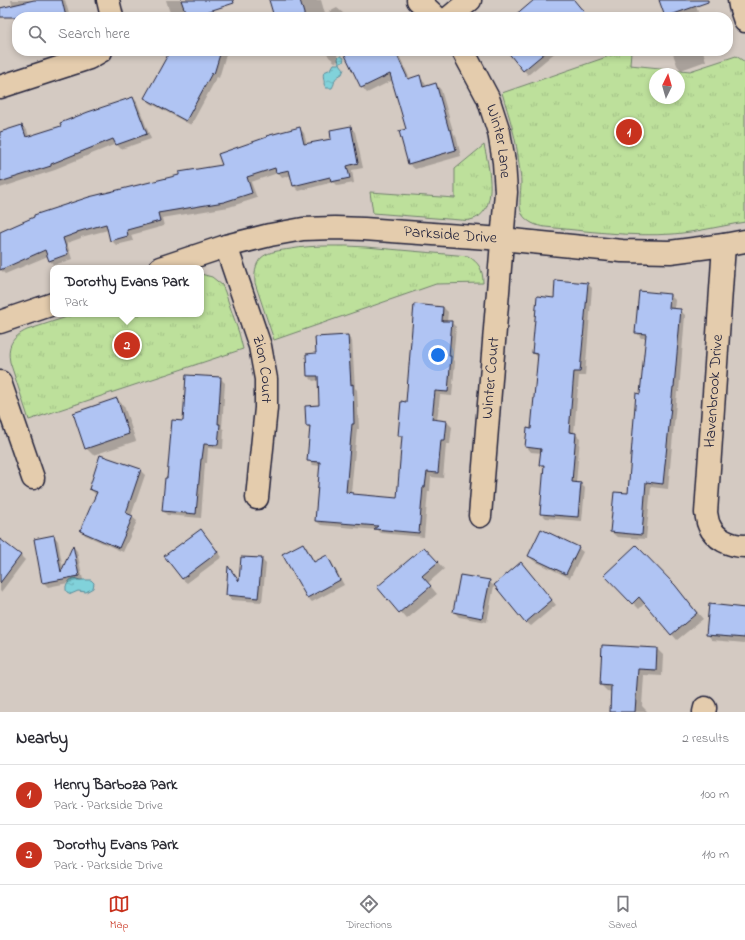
<!DOCTYPE html>
<meta charset="utf-8">
<style>
body{margin:0;font-family:"Indie Flower",sans-serif;background:#f7f7f7;color:#2b2b33}
.compass{position:absolute;left:649px;top:68px;width:36px;height:36px;border-radius:50%;background:#fff;box-shadow:0 2px 6px #0003;rotate:5deg}
.you{position:absolute;left:438px;top:355px;width:14px;height:14px;margin:-10px;border:3px solid #fff;border-radius:50%;background:#1a73e8;box-shadow:0 0 0 6px #1a73e833}
.badge{display:grid;place-items:center;width:26px;height:26px;border-radius:50%;background:#c8321e;color:#fff;font-size:13px;font-weight:700}
.pin{position:absolute;translate:-50% -50%;border:2px solid #fff;box-shadow:0 1px 4px #0006}
.popup{position:absolute;left:50px;top:265px;width:154px;height:52px;box-sizing:border-box;display:grid;place-content:center;border-radius:8px;background:#fff;filter:drop-shadow(0 1px 3px #0005);font-size:13px;white-space:nowrap;color:#7c7c81}
.popup b{font-size:15px;color:#2b2b33}
.popup::after{content:'';position:absolute;left:50%;top:100%;margin-left:-8px;border:8px solid transparent;border-top-color:#fff}
.list{margin:0;padding:0;list-style:none}
h2{display:flex;justify-content:space-between;align-items:center;height:52px;margin:0;padding:0 16px;font-size:17px}
h2 small{font-size:13px;font-weight:400;color:#7c7c81}
.list li{display:grid;grid-template-columns:26px 1fr auto;gap:12px;align-items:center;box-sizing:border-box;height:60px;padding:0 16px;border-top:1px solid #e1e1e2}
.list b{display:block;font-size:15px;white-space:nowrap}
.list p{margin:0;font-size:13px;white-space:nowrap;color:#7c7c81}
.list em{font-size:13px;font-style:normal;color:#7c7c81}
.icon{flex:none;width:22px;height:22px;fill:none;stroke:currentColor;stroke-width:2;stroke-linecap:round;stroke-linejoin:round}
.map{position:relative;flex:none;width:745px;height:712px;overflow:hidden}
.search{position:absolute;background:#fff;box-shadow:0 2px 6px #0003;left:12px;right:12px;top:12px;height:44px;display:flex;align-items:center;gap:10px;box-sizing:border-box;padding:0 14px;border-radius:16px;color:#7c7c81;font-size:15px}
.sheet{height:172px;background:#fff}
nav{display:flex;justify-content:space-around;align-items:center;box-sizing:border-box;height:56px;border-top:1px solid #e1e1e2;background:#fff;font-size:11px;color:#7c7c81}
nav a{display:grid;justify-items:center;gap:2px}
nav .on{color:#c8321e}
.map>svg:first-child{display:block}
.grass{fill:url(#grass-tufts);stroke:#70816b;fill-rule:evenodd}
.water{fill:url(#water-ripples);stroke:#5b8c9a}
.shadow{fill:#0003}
.building{fill:#b0c4f3;stroke:#22223b}
.lines{fill:none;stroke-linecap:round;stroke-linejoin:round}
.minor-casing{stroke:#22223b;stroke-width:25}
.minor{stroke:#e4ccad;stroke-width:22}
.labels{text-anchor:middle;dominant-baseline:central;stroke-width:3.5;stroke-linejoin:round;paint-order:stroke}
.street-label{font-size:16px;fill:#22223b;stroke:#e4ccad}
</style>
<div class="map">
<svg width="745" height="712" viewBox="0 0 745 712">
<defs>
<pattern id="grass-tufts" width="24" height="20" patternUnits="userSpaceOnUse"><rect width="24" height="20" fill="#bde09b"/><path d="M3 7l-1-3M5 7V3M7 7l1-3M15 17l-1-3M17 17v-4M19 17l1-3" fill="none" stroke="#a2c086"/></pattern>
<pattern id="water-ripples" width="26" height="14" patternUnits="userSpaceOnUse"><rect width="26" height="14" fill="#81d2da"/><path d="M2 4q2-2 4 0t4 0M15 11q2-2 4 0t4 0" fill="none" stroke="#6fb4bc"/></pattern>
</defs>
<rect width="100%" height="100%" fill="#d4cac2"/>
<filter id="ink" filterUnits="userSpaceOnUse"><feTurbulence type="fractalNoise" baseFrequency=".025" numOctaves="2"/><feDisplacementMap in="SourceGraphic" scale="8" xChannelSelector="R" yChannelSelector="G"/><feConvolveMatrix kernelMatrix="1 2 1 2 8 2 1 2 1" color-interpolation-filters="sRGB"/></filter>
<g filter="url(#ink)">
<path class="grass" d="M624,51H631L630,65L690,71L736,56L745,62V222C721,226 697,232 673,234C631,237 587,231 545,227C536,226 527,222 522,214C518,205 521,192 521,183C521,177 520,171 519,165C517,140 509,116 502,93ZM655,74H679V98H655Z
M484,145C489,167 500,214 470,220C467,221 463,220 460,220L373,213L370,192L455,198V169Z
M326,246H347L366,247L468,256C479,263 483,269 483,283L436,284L274,340L255,283C253,254 267,252 291,249C302,247 314,246 326,246Z
M201,274L212,277L222,285L225,292L239,333L243,349L29,420L10,362C7,346 12,337 27,330L76,314H201Z"/>
<path class="water" d="M340,56H341L344,58L343,62L340,63V64L344,69L342,74C331,80 337,80 332,88H326L324,84C325,80 322,77 324,72L331,69L334,64H339L338,58Z
M74,578L80,580H91L94,583L93,588L86,592L78,591L71,594L67,592L66,590V586L70,580Z"/>
<path class="shadow" d="M11,0H65L70,17H17V27Z
M166,0H209L214,15L209,17H188L186,11L173,15L169,10Z
M270,0H321L325,14L337,8L343,13L345,17H275Z
M660,0H694L698,12L690,14L691,17H667Z
M359,14L362,17H352Z
M170,51H227L219,78L217,77L191,125L150,103L146,98Z
M326,51H343L337,55L339,61L335,62L329,57Z
M344,51H397L410,79L419,77L425,82L426,87L436,84L441,90L454,134L456,136L461,156L415,169L409,164L407,130L393,80L367,93L362,87Z
M508,51H557L528,75Z
M672,51H703L706,61L681,70L677,65Z
M133,98L137,102L151,139L121,149L116,144L55,169V170L0,188V140L22,126L27,130L29,137L62,127Z
M350,127L355,132L363,168L352,170L354,183L337,186L333,182L299,191L294,186L292,175L282,178L278,173L251,182L257,198L229,207L162,218L164,226L131,235L133,241L116,245L111,240L108,230L81,237V238L67,243L72,259L54,265L49,260L48,256L5,274L0,269V233L223,166L299,128L304,133L307,145L333,139Z
M588,284L592,288L585,376H579L574,433L575,434L580,438L576,483L581,484L585,488L582,521L546,518L541,513L545,469L541,464L542,453L531,452L527,447L532,430L538,358L534,353L554,299Z
M670,295L675,300L674,310H680L685,315L679,392H677L668,489L651,487L646,539L617,537L611,532L629,494L641,395L646,338H641L636,332Z
M443,307L448,312L447,322H451L456,327L453,360L455,362L452,396L440,395L437,421L447,422L452,427L450,444H446L443,478L431,477L430,491H428L424,537L380,533L377,530L321,525L316,521L321,466L313,465L308,460L311,430L307,426L320,406L319,380L313,381L308,376L317,354L347,336L352,341L355,388L357,390L359,429H357L351,493L354,495L398,499L403,439L399,435L407,403Z
M220,378L225,383L222,428L224,430L223,449L208,448L207,463H205L201,518L167,515L163,511L168,480L184,422Z
M117,399L124,406L136,441L93,455L86,448Z
M140,470L145,475L131,516L137,521L123,552L85,535L81,530L97,494H95L90,489Z
M201,530L205,534L222,557L187,583L182,579Z
M54,536L58,541L63,569L73,547L77,551L83,580L48,587L43,582Z
M0,540L21,556L25,560L1,592L0,591Z
M302,544L307,548L315,563L327,556L331,561L344,585L312,602L308,598Z
M578,548L583,552L570,578L534,561L529,556Z
M431,555L444,569L428,583L437,594L407,619L378,587Z
M261,559L266,564L262,602L231,600L227,595L229,568L240,582Z
M525,568L556,605L531,626L526,622Z
M605,575L680,592L703,619L677,640L645,603L639,609Z
M489,581L494,586L487,622L459,617L454,612Z
M745,609V643L712,640L707,634Z
M657,649L663,655L662,676L644,675L642,706L647,711L646,712H611L612,692L607,691L601,685Z"/>
<path class="building" d="M34,0H62L66,17H0V8Z
M181,0H233L234,3L191,17H187Z
M269,0H300L305,17H274Z
M534,0H574L588,17H514Z
M659,0H708V2L665,17Z
M170,51H221L214,74L212,73L186,121L144,98Z
M343,51H395L408,79L420,75L423,87L436,83L449,130H451L456,150L408,164L399,131L406,129L390,74L361,88Z
M507,51H547L523,71Z
M133,97L147,134L116,145L113,139L51,164V166L0,182V132L22,125L26,137L61,126L60,123L88,112Z
M351,126L358,163L347,166L350,178L331,182L330,177L293,186L289,170L276,173L275,168L247,177L252,193L224,202L158,213L160,221L127,230L128,236L110,241L106,224L77,232V233L63,238L68,254L49,261L45,250L0,270V232L34,217V215L89,197L179,175V172L222,165L218,154L267,137L266,136L300,127L304,144L331,139L330,130Z
M555,280L588,283L580,372H574L569,432L576,433L572,482L581,483L578,517L540,514L544,465H539L541,449L525,447L527,428L531,429L538,354L532,353L537,296L554,298Z
M639,291L670,294L669,308L681,309L674,387H673L663,484L646,482L642,535L610,532L614,492L628,493L636,393L640,394L646,334L635,333Z
M414,304L443,307L442,321H452L449,356H451L448,392L435,391L432,419L447,421L445,440H441L438,473L427,472L425,487H423L419,533L374,529L378,526L315,521L320,462L307,461L310,426H306L305,406L319,405L318,376H307L306,354L316,353L315,337L348,335L351,385L353,384L354,424H352L346,492L353,493V494L397,498L402,436H398L401,401L406,402Z
M186,375L221,377L218,424H220L218,445L204,444L202,459H201L196,514L162,511L165,478H167L172,420L183,421Z
M117,398L129,434L85,449L73,413Z
M100,455L141,469L126,513L133,516L119,548L80,531L97,492L89,489Z
M201,529L218,552L182,579L164,556Z
M541,529L579,547L566,574L528,556Z
M54,535L61,572L73,545L79,576L42,583L34,539Z
M0,539L21,555L0,583Z
M303,543L314,562L327,555L340,580L307,598L282,554Z
M636,545L675,585L697,613L671,635L639,597L632,604L604,575Z
M424,547L438,562L422,576L431,586L399,613L377,587Z
M241,557L262,558L258,598L226,595L228,566L239,581Z
M521,562L552,600L525,623L494,585Z
M460,575L490,580L482,618L453,612Z
M709,604L745,608V638L706,635Z
M602,645L657,648L656,670L638,669L635,712H610L611,686L600,685Z"/>
<g class="lines">
<defs>
<g id="minor">
<path d="M108,0L112,17"/>
<path d="M418,0L436,17"/>
<path d="M739,0L740,6L745,21"/>
<path d="M450,17L470,0"/>
<path id="s1" d="M463,51L488,98L499,132L504,162L506,192L480,516"/>
<path d="M0,87L89,58L101,51"/>
<path d="M724,245L706,513C707,516 707,521 709,525C715,539 730,546 745,546"/>
<path id="s2" d="M226,246L260,346L266,379V408L257,498"/>
<path id="s3" d="M160,268L226,246L270,235L303,229L335,228L364,229L502,239L622,251L670,252L724,245L745,241"/>
<path d="M0,322L53,304"/>
<path d="M0,382L33,478"/>
<path d="M704,712L705,708"/>
</g>
</defs>
<use href="#minor" class="minor-casing"/>
<use href="#minor" class="minor"/>
</g>
</g>
<g class="labels">
<g class="street-label">
<text stroke="none"><textPath href="#s1" startOffset="98">Winter Lane</textPath></text>
<text stroke="none"><textPath href="#s3" startOffset="296">Parkside Drive</textPath></text>
<text stroke="none"><textPath href="#s2" startOffset="129">Zion Court</textPath></text>
<text transform="translate(491 378) rotate(-85)">Winter Court</text>
<text transform="translate(714 391) rotate(-86)">Havenbrook Drive</text>
</g>
</g>
</svg>
<svg class="compass" viewBox="-18 -18 36 36"><path d="M0-13l5 13h-10z" fill="#e53935"/><path d="M0 13l5-13h-10z" fill="#7c7c81"/></svg>
<div class="you"></div>
<div class="pin badge" style="left:629px;top:132px">1</div>
<div class="pin badge" style="left:127px;top:345px">2</div>
<div class="popup"><b>Dorothy Evans Park</b>Park</div>
<div class="search"><svg class="icon" aria-label="search" viewBox="0 0 24 24"><circle cx="10" cy="10" r="6"/><path d="M15 15l6 6"/></svg>Search here</div>
</div>
<section class="sheet">
<h2>Nearby<small>2 results</small></h2>
<ul class="list">
<li><span class="badge">1</span><div><b>Henry Barboza Park</b><p>Park · Parkside Drive</p></div><em>100 m</em></li>
<li><span class="badge">2</span><div><b>Dorothy Evans Park</b><p>Park · Parkside Drive</p></div><em>110 m</em></li>
</ul>
</section>
<nav>
<a class="on"><svg class="icon" aria-label="map" viewBox="0 0 24 24"><path d="M3 6l6-2 6 2 6-2v14l-6 2-6-2-6 2zM9 4v14M15 6v14"/></svg>Map</a>
<a><svg class="icon" aria-label="directions" viewBox="0 0 24 24"><path d="M12 3l9 9-9 9-9-9zM9 14v-3h6M13 9l2 2-2 2"/></svg>Directions</a>
<a><svg class="icon" aria-label="saved" viewBox="0 0 24 24"><path d="M7 4h10v16l-5-4-5 4z"/></svg>Saved</a>
</nav>
